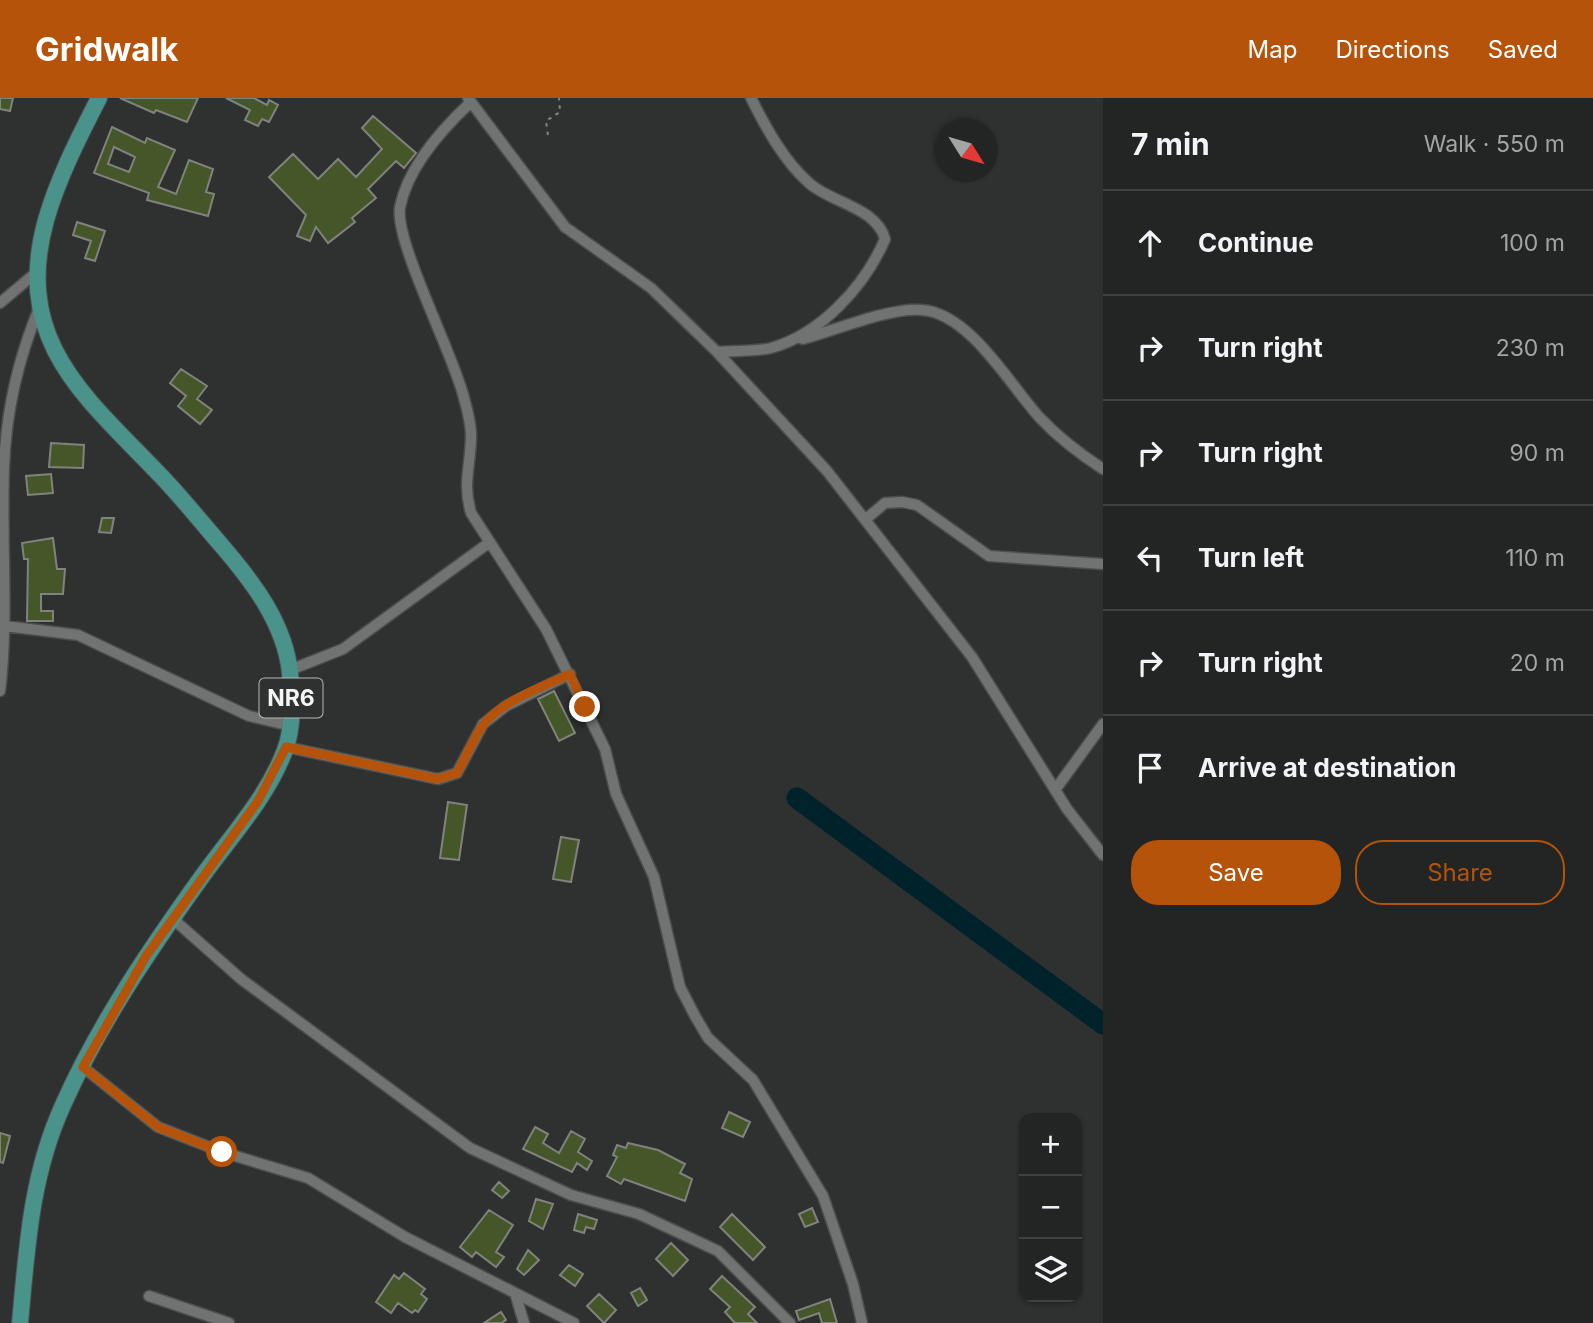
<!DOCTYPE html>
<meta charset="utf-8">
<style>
body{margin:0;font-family:Inter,sans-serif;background:#2a2d2b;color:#f1f3f6}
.controls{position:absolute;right:21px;bottom:21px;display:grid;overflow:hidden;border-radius:14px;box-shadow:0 2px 5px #0004}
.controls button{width:63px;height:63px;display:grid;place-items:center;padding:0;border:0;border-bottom:2px solid #3f4241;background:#222523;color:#f1f3f6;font:35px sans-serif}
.compass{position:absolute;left:935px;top:21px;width:63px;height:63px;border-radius:50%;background:#222523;box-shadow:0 2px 5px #0004;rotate:127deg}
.stop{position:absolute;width:21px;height:21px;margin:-16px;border:5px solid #b45309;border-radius:50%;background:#fff}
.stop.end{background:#b45309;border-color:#fff;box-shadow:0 2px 7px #0008}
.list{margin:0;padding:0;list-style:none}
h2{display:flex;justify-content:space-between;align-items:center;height:91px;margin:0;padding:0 28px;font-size:30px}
h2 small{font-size:23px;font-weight:400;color:#a2a5a6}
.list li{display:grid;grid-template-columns:46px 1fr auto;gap:21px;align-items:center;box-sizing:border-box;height:105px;padding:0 28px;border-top:2px solid #3f4241}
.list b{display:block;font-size:26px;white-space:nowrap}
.list em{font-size:23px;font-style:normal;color:#a2a5a6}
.actions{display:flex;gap:14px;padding:21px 28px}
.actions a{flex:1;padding:16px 0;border:2px solid #b45309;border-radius:28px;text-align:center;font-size:24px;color:#b45309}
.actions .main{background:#b45309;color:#fff}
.icon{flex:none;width:38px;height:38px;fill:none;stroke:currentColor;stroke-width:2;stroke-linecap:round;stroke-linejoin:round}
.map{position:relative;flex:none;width:1103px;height:1225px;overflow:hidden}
header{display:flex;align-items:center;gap:42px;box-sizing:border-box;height:98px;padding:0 35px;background:#b45309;color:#fff}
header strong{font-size:33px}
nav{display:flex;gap:38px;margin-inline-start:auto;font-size:24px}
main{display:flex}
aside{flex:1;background:#222523}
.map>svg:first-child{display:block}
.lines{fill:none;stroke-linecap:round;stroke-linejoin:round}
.river{stroke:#00222a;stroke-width:21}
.building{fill:#455729;stroke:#80827e;stroke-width:2;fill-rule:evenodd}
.minor-casing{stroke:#4b4e4c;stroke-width:13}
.primary-casing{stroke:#4b4e4c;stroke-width:18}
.path{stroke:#828583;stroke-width:2;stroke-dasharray:3.5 5;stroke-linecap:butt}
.minor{stroke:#707371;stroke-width:10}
.primary{stroke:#49938b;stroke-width:16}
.route{stroke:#b45309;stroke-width:9}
.labels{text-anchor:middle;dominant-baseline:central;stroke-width:6;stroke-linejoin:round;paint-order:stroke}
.shield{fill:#2e312f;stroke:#b8bab9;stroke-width:2}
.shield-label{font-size:23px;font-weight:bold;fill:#f3f5f4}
</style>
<header>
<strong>Gridwalk</strong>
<nav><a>Map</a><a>Directions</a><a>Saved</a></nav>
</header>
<main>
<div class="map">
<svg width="1103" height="1225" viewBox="0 0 1103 1225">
<rect width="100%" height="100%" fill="#2e312f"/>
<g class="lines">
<path class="river" d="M797,700L1103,926"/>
</g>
<path class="building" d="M0,0H13L10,13L0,11Z
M120,0H198L187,24L156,12L154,15Z
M226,0H254L267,7L269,2L278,7L269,24L262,21L258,28L245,22L250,12Z
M373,18L416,55L404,70L396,63L368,91L376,100L352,120L355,124L328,145L316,129L310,143L297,138L306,117L269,79L293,56L318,81L338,61L356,79L382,51L362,30Z
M112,29L145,45L147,40L175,52L158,89L176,96L189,62L213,71L206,94L214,96L208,118L147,102L149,95L94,75ZM114,49L135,59L129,74L108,66Z
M77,124L105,133L95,163L85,160L91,143L73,137Z
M181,271L207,288L197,301L212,312L200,326L178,308L186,298L170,285Z
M51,345L84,347L83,370L49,369Z
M51,376L53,395L28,397L26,378Z
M102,420H114L111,435L99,434Z
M53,440L57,471H65L63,496H41V513H53V523H27L28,461H24L22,445Z
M554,593L575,635L559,643L538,601Z
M448,704L467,707L459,762L440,760Z
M561,739L579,742L571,784L553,781Z
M729,1014L750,1024L743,1039L722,1030Z
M535,1029L548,1036L543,1045L559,1055L571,1033L585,1041L578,1054L592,1063L587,1072L577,1065L572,1074L523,1051Z
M0,1035L10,1038L3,1065L0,1064Z
M628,1045L658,1052L685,1066L680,1075L692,1081L685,1103L624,1081L621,1086L607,1078L617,1059L613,1057L617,1047L626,1050Z
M499,1084L509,1093L502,1100L492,1092Z
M536,1101L553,1106L543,1131L529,1123Z
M812,1110L818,1124L805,1129L799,1116Z
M489,1112L513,1127L496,1154L504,1159L496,1169L476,1154L472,1159L460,1149Z
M578,1116L597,1122L594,1131L586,1129L584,1135L574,1132Z
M732,1116L765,1149L753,1162L720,1129Z
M671,1145L688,1162L673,1178L656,1161Z
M528,1152L539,1162L524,1177L517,1171Z
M569,1167L583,1176L575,1188L560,1177Z
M404,1175L425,1191L421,1196L427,1201L418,1214L415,1212L412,1215L398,1205L391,1215L376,1204L394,1177L399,1181Z
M722,1178L755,1209L748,1216L757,1225H735L725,1214L730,1209L710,1191Z
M640,1190L647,1202L638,1208L631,1195Z
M599,1196L616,1212L604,1225L587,1208Z
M830,1201L837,1225H822L819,1215L799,1222L796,1213Z
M501,1214L506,1222L501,1225H484Z"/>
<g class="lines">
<defs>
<path id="minor" d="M468,0L565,129L651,190L717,254L827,373L972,559L1067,711L1103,757
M471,4C442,31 408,69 400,109C394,143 454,257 464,300C467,311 471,325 471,337C471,367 462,385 471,415L546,531L605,651L616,696L654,779L680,889L695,918L708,940L753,982L823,1098L853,1186L862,1225
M0,205L38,173
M803,241C836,232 890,209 922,212C970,215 1011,289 1041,321C1060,341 1080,356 1103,371
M717,254C735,252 755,254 771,250C821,236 865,188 885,141C876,109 831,105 809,85C784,63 766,30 751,0
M866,421L885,405L902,404L917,407L989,458L1103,466
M5,528L78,537L249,618L291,628
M290,572L343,551L490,444
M0,593C9,518 1,444 4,369C6,314 19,258 40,208
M286,649L438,681L457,675L483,626L506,608L570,576
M1055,692L1103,626
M172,820L241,881L470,1050L571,1097L639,1116L718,1153L790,1225
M83,969L158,1029L222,1054L308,1080L405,1139L574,1225
M515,1195L524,1225
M149,1198L229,1225"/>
<path id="primary" d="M20,1225C27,1149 31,1077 63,1007C99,926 150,851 201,780C231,738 267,700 285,652C294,628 292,600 290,575C285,526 253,484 222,448C202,425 183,401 162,379C87,300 12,245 46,122C58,80 79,39 99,0"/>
</defs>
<use href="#minor" class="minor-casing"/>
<use href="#primary" class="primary-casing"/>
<path class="path" d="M548,37L546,23L560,14L559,0"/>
<use href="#minor" class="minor"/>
<use href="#primary" class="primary"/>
</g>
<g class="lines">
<path class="route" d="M222,1054L158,1029L83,969L146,858L258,703L286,649L438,681L457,675C466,660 473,640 484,626C503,602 543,589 570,576L585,609"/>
</g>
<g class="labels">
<rect class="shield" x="259.5" y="580.5" width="63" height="39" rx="5"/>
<g class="shield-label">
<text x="291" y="600">NR6</text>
</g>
</g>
</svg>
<div class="controls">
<button>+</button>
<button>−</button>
<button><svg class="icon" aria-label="layers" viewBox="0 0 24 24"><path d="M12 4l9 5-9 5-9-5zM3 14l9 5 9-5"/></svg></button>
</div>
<svg class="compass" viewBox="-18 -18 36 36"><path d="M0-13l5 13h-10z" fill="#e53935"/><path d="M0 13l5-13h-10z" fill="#a2a5a6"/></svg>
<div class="stop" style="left:222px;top:1054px"></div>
<div class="stop end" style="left:585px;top:609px"></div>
</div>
<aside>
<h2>7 min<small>Walk · 550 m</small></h2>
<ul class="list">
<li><svg class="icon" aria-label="ahead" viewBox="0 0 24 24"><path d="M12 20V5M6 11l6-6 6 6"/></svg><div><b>Continue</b></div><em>100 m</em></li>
<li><svg class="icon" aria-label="right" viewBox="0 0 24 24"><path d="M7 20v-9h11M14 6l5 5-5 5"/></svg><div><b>Turn right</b></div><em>230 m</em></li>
<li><svg class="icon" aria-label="right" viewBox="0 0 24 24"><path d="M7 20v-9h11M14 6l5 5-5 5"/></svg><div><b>Turn right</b></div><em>90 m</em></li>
<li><svg class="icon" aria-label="left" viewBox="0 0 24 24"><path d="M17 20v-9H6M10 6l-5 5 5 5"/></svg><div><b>Turn left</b></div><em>110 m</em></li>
<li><svg class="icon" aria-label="right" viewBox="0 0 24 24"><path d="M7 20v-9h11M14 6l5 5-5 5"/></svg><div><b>Turn right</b></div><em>20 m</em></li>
<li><svg class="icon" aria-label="arrive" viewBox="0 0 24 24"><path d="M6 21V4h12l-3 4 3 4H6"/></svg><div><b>Arrive at destination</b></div></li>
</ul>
<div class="actions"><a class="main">Save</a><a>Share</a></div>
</aside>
</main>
